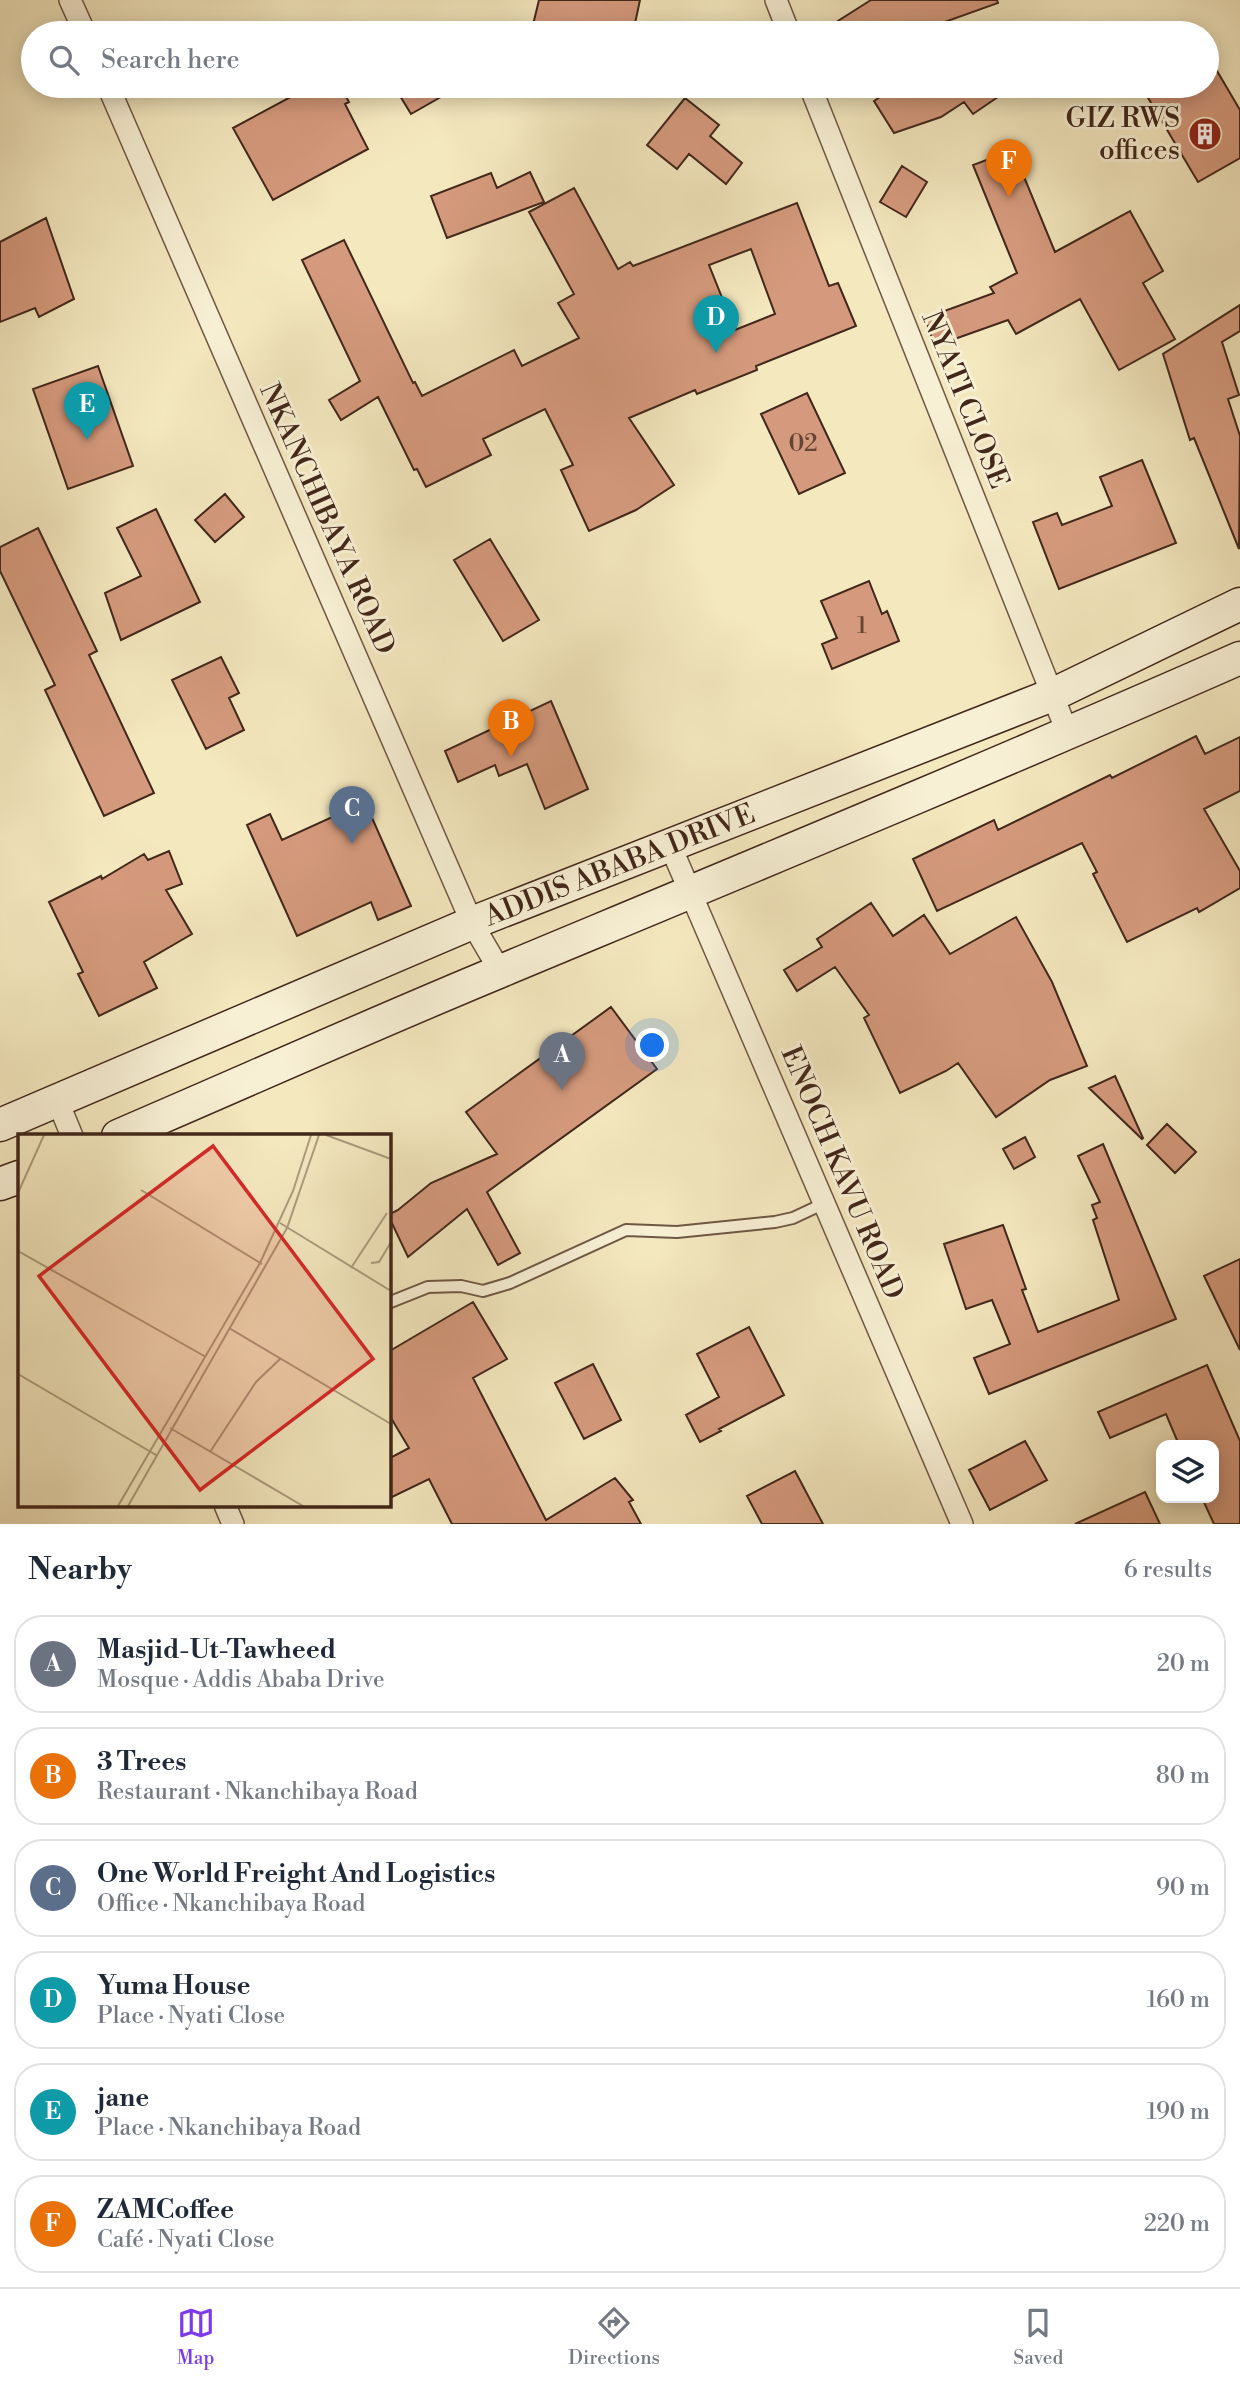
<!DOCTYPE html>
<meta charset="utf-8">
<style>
body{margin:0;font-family:"Libre Bodoni",serif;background:#f2f2f3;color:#1f2937}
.controls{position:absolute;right:21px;bottom:21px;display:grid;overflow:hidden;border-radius:14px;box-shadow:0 4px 18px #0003}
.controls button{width:63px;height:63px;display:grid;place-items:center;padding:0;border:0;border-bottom:2px solid #e0e1e3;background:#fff;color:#1f2937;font:35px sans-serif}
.you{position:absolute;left:653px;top:1046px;width:24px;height:24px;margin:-18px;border:5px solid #fff;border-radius:50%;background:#1a73e8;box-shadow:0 0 0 10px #1a73e833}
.badge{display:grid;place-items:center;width:46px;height:46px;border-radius:50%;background:#7c3aed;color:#fff;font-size:23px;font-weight:700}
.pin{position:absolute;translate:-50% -58px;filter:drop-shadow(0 2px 4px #0008)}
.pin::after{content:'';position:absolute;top:37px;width:24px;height:21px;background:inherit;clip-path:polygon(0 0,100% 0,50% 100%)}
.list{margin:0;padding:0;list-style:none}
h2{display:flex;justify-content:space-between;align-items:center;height:91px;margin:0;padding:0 28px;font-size:30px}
h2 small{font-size:23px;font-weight:400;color:#747a83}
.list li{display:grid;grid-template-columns:46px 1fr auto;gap:21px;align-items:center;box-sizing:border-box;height:98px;margin:0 14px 14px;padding:0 14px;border:2px solid #e0e1e3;border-radius:28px}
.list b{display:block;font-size:26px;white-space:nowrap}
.list p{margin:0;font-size:23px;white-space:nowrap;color:#747a83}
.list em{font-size:23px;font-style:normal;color:#747a83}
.icon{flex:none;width:38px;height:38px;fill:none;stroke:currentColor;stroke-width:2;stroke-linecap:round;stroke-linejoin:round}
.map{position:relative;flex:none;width:1240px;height:1524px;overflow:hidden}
.search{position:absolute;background:#fff;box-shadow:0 4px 18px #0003;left:21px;right:21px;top:21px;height:77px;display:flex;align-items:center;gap:18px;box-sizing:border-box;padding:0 24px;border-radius:38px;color:#747a83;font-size:26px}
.sheet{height:763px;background:#fff}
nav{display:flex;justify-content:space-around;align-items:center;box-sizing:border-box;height:98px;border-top:2px solid #e0e1e3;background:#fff;font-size:19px;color:#747a83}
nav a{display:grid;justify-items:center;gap:4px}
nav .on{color:#7c3aed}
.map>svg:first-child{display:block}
.building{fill:#d59a7d;stroke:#41271a;stroke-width:2;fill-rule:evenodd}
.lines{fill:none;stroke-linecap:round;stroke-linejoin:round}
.service-casing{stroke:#6e5743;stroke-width:14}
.minor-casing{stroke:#6e5743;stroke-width:24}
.secondary-casing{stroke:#41271a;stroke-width:35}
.service{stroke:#f8f0d5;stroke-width:10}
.minor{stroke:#f8f0d5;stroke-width:21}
.secondary{stroke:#f8f0d5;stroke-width:32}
.labels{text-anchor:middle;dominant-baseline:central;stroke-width:6;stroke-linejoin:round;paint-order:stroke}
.number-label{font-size:24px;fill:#643}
.poi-label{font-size:28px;fill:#41271a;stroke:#f8f0d5;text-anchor:end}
.street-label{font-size:28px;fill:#41271a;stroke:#f8f0d5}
.inset-road{fill:none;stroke:#ac9b7d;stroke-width:2}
.view{fill:#d62828;fill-opacity:0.15;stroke:#d62828;stroke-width:3.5}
.inset-edge{fill:none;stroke:#41271a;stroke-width:3.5}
</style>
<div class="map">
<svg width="1240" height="1524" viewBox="0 0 1240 1524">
<rect width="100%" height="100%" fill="#f4e8bf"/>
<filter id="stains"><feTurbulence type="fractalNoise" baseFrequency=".00286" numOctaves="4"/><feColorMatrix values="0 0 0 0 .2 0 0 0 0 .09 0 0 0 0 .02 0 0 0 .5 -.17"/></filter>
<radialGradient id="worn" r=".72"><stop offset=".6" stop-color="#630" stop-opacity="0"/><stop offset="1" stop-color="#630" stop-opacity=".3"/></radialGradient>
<path class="building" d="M539,0H640L633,33H531Z
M871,0H997L998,3L914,33H819Z
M1207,54L1240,110V158L1198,182L1141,86H1207Z
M311,86H340L349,102L345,104L368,149L273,200L233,128Z
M394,86H460L411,114Z
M897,86H1014L973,114L964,102L941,117L894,133L874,101Z
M685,98L719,125L710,136L742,163L726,184L689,154L677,169L647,145Z
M1013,150L1055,252L1130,211L1163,271L1143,283L1175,339L1119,370L1080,299L1016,334L1008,320L935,346L925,318L994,293L990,287L1017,273L973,165Z
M902,166L927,182L906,217L880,202Z
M530,172L544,202L447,238L431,196L491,173L497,188Z
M574,188L618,269L630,262L633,266L797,203L829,286L838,283L856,326L756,366L757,370L697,394L695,390L629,418L674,485L636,510L589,531L561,470L573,465L545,409L483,439L491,455L426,487L417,469L414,470L378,397L341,420L329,400L360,381L302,260L344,240L413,383L415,382L422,396L514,350L522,366L579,338L558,303L574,294L529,212ZM751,249L775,314L735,330L709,265Z
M46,218L74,299L39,317L35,308L0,322V242Z
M1240,305V331L1222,342L1239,395L1228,399L1240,436L1239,549L1194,438L1190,440L1163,354Z
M98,366L133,466L68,489L33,389Z
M807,393L845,473L799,494L761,414Z
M1142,460L1176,543L1059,589L1033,522L1057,513L1062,525L1112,506L1100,477Z
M225,494L244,517L215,542L195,520Z
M156,509L200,602L121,640L105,593L141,576L117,528Z
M38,528L97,651L89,655L154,793L104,816L45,690L55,685L0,571V547Z
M490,539L539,620L503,641L454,560Z
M869,581L882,614L887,611L899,641L832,669L822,644L837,638L821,601Z
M221,657L239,693L229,698L244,730L206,749L172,680Z
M551,701L588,789L545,809L527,764L499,776L495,765L458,782L445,751Z
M1196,736L1205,754L1240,737V791L1204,809L1240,871V888L1199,912L1197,908L1127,942L1093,874L1097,872L1082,843L937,911L913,859L994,820L998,830L1110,775L1112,778Z
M365,802L411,906L378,920L371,902L297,936L247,825L270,814L282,840Z
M169,851L182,884L166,890L192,934L144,962L157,988L99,1016L78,974L83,972L49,902L101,876L102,879L144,854L148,860Z
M871,903L893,936L924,915L950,954L1016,917L1052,982L1087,1066L1050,1080L996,1117L958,1063L946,1071L900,1093L864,1018L869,1015L835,967L797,991L784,970L822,947L817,939Z
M611,1007L657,1069L487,1192L520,1253L498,1265L467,1209L408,1257L388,1215L398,1210L431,1183L497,1154L466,1112Z
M1115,1076L1143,1138L1142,1139L1089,1088Z
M1167,1124L1196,1152L1175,1173L1147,1145Z
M1025,1137L1035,1157L1014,1169L1003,1149Z
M1103,1144L1176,1319L989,1394L974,1358L1010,1344L992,1300L966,1309L944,1244L1003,1225L1026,1289L1022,1290L1038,1332L1119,1300L1093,1220L1097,1218L1092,1205L1100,1202L1078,1156Z
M1240,1259V1350L1204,1276Z
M473,1302L507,1359L473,1378L546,1520L615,1478L633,1500L629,1502L641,1524H452L429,1479L388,1499V1459L409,1448L388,1413V1352Z
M749,1327L784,1395L719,1429L721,1431L700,1442L686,1415L719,1397L697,1354Z
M593,1364L621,1420L584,1439L555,1383Z
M1207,1365L1240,1441V1524H1214L1202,1498H1214V1445H1179L1166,1414L1110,1438L1098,1412Z
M1025,1441L1047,1480L990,1510L969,1470Z
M795,1471L823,1524H762L747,1496Z
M1145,1492L1160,1524H1075Z"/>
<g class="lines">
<defs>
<path id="service" d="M388,1303L428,1287L461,1286L483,1291L510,1283L626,1230L677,1232L775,1222L793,1218L825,1203"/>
<path id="minor" d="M70,0L85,33
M776,0L789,33
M108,86L472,923L500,971
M810,86L1068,734
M670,845L962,1524
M58,1102L72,1136
M225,1505L233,1524"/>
<g id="secondary">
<path id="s1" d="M0,1125L472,923L1052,695L1240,604"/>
<path d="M118,1136C246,1081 373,1024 501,971C748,868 995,766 1240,658"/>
<path d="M0,1184L19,1177"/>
</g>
</defs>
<use href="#service" class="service-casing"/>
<use href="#minor" class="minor-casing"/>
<use href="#secondary" class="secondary-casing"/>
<use href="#service" class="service"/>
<use href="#minor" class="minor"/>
<use href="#secondary" class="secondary"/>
</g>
<defs>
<symbol id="building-disc" viewBox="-11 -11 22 22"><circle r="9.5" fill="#8f2418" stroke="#f8f0d5"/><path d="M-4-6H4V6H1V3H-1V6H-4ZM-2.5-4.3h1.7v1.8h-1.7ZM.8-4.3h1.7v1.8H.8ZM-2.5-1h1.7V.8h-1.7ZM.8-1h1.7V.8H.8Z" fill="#fff"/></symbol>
</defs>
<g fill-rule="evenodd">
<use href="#building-disc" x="1186" y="115" width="38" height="38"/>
</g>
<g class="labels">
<g class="number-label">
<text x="803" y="444">02</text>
<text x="862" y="626">1</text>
</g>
<g class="poi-label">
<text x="1180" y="118">GIZ RWS<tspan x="1180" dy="32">offices</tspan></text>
</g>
<g class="street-label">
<text transform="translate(965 400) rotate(68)">NYATI CLOSE</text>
<text transform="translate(327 519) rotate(66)">NKANCHIBAYA ROAD</text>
<text stroke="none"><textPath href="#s1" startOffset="672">ADDIS ABABA DRIVE</textPath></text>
<text transform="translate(842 1173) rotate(67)">ENOCH KAVU ROAD</text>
</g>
</g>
<g transform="translate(18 1134)">
<rect width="373" height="373" fill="#f4e8bf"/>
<path class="inset-road" d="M308,1L373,25M123,56L244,130M0,59L26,1M262,89L373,157M0,117L188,223M353,129L361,128L373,108M333,134L369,79M211,194L373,290M0,240L138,321M152,294L285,372M192,318L238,248L263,224M100,372L242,129L275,57L293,1M110,372L269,94L301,1"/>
<path class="view" d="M195,12L355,225L182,356L21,142Z"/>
<rect width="373" height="373" class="inset-edge"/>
</g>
<rect width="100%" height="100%" filter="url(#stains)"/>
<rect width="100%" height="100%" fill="url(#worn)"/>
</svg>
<div class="controls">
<button><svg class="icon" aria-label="layers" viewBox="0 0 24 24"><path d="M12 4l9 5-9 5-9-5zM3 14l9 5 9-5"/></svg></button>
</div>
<div class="you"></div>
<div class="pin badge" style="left:562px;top:1090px;background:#6b7280">A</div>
<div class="pin badge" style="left:511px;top:757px;background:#e8710a">B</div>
<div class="pin badge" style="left:352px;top:844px;background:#5c6f8a">C</div>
<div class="pin badge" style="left:716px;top:353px;background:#0f9aa8">D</div>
<div class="pin badge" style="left:87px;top:440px;background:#0f9aa8">E</div>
<div class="pin badge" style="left:1009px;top:197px;background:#e8710a">F</div>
<div class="search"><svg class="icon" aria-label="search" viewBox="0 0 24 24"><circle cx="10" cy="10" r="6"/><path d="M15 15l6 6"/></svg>Search here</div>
</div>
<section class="sheet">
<h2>Nearby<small>6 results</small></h2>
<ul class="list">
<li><span class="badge" style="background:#6b7280">A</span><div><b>Masjid-Ut-Tawheed</b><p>Mosque · Addis Ababa Drive</p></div><em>20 m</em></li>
<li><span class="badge" style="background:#e8710a">B</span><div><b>3 Trees</b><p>Restaurant · Nkanchibaya Road</p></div><em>80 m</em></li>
<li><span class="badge" style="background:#5c6f8a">C</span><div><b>One World Freight And Logistics</b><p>Office · Nkanchibaya Road</p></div><em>90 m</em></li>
<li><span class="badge" style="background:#0f9aa8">D</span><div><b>Yuma House</b><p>Place · Nyati Close</p></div><em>160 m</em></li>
<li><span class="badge" style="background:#0f9aa8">E</span><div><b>jane</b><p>Place · Nkanchibaya Road</p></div><em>190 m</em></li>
<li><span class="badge" style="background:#e8710a">F</span><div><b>ZAMCoffee</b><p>Café · Nyati Close</p></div><em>220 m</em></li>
</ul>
</section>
<nav>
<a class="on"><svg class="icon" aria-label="map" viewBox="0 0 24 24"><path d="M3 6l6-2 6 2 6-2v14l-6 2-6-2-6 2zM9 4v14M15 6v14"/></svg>Map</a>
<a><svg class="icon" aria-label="directions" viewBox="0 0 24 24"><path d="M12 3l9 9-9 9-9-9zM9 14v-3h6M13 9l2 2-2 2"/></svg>Directions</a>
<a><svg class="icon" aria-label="saved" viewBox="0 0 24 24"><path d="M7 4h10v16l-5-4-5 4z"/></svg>Saved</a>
</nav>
